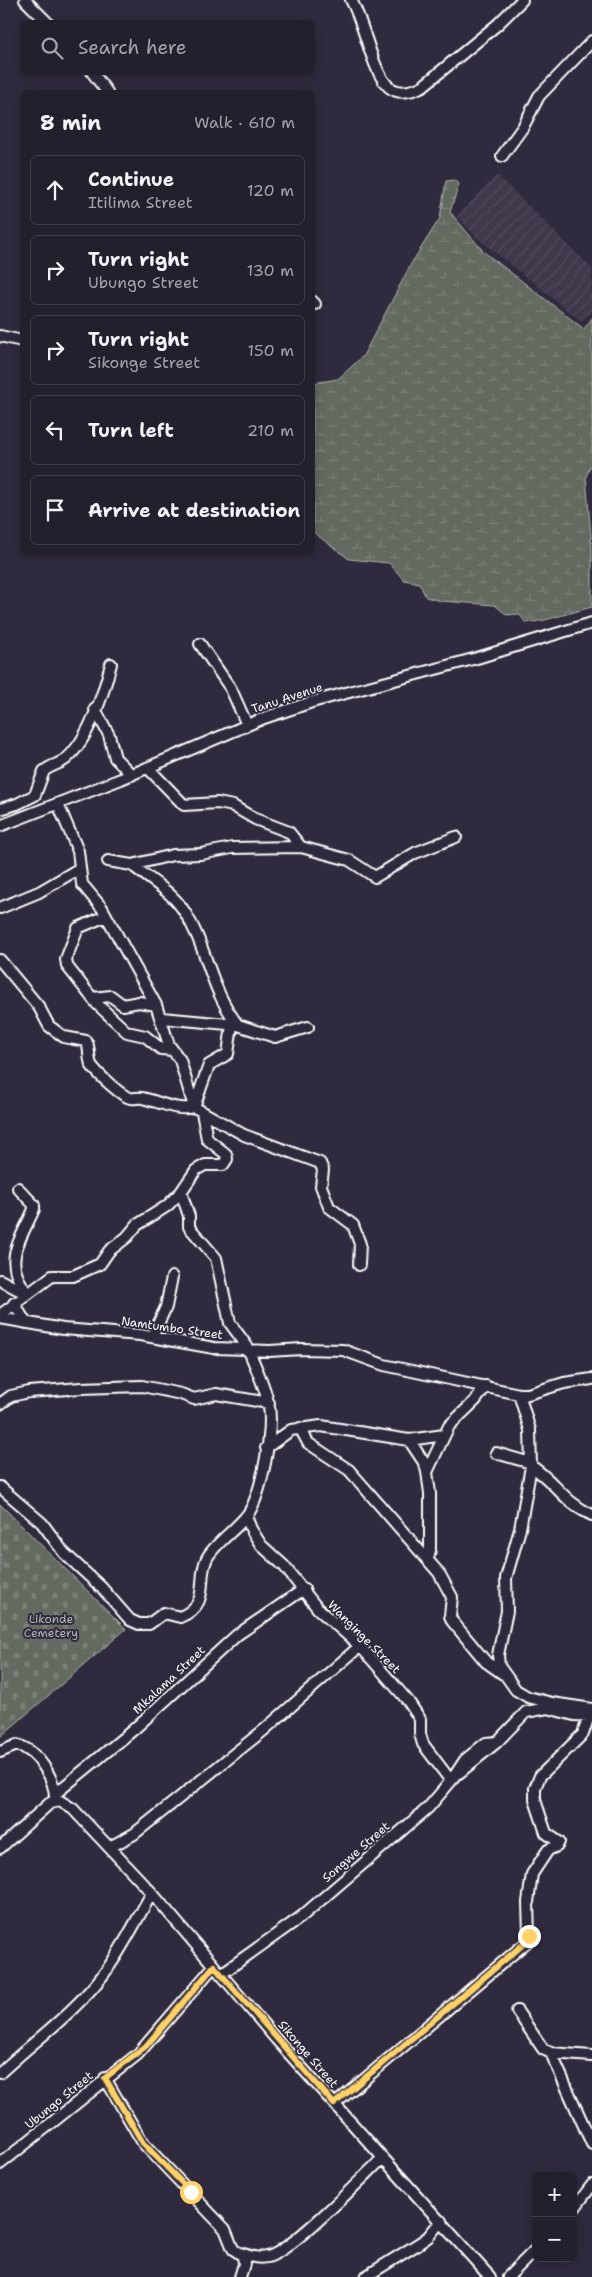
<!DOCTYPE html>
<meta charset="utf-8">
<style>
body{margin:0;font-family:"Shantell Sans",sans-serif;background:#2f2d3a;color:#f1f3f6}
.controls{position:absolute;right:15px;bottom:15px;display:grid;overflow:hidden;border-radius:8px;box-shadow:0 2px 12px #0003}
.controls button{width:45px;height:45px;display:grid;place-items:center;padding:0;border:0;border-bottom:1px solid #403e4a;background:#23202e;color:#f1f3f6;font:25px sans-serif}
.stop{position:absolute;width:15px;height:15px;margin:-11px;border:4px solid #ffd166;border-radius:50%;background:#fff}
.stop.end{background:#ffd166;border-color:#fff;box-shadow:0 1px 5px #0008}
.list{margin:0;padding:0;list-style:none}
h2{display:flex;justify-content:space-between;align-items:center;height:65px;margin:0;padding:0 20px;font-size:21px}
h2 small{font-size:16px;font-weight:400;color:#a3a3aa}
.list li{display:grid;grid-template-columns:32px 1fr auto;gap:15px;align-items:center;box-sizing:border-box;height:70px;margin:0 10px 10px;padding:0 10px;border:1px solid #403e4a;border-radius:8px}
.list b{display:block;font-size:19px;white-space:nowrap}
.list p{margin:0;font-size:16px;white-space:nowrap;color:#a3a3aa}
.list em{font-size:16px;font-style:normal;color:#a3a3aa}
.icon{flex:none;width:28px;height:28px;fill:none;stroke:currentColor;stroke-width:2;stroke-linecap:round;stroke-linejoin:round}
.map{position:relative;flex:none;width:592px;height:2277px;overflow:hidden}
.search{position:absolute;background:#23202e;box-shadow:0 2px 12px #0003;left:20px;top:20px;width:295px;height:55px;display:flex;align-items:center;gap:12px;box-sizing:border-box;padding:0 18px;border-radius:8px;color:#a3a3aa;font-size:19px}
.panel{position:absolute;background:#23202e;box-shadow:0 2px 12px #0003;left:20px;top:90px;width:295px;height:465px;border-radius:8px}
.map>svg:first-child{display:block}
.industrial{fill:url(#industrial-furrows)}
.wetland{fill:url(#wetland-marsh);stroke:#b2b4ae}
.cemetery{fill:url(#cemetery-stones);stroke:#b2b4ae}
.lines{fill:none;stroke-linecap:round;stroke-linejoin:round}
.minor-casing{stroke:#fff;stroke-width:14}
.minor{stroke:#2f2a3d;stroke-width:10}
.route{stroke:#ffd166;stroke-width:6}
.labels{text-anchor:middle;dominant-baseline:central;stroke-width:4;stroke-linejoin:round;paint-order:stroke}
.street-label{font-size:12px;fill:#fff;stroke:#2f2a3d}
.park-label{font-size:12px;fill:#b2b4ae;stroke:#2f2a3d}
</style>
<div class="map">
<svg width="592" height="2277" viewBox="0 0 592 2277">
<defs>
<pattern id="industrial-furrows" width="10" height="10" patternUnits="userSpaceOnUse" patternTransform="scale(1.25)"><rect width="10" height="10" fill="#3f374c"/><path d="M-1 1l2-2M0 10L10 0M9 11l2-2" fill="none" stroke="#524b5e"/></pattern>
<pattern id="wetland-marsh" width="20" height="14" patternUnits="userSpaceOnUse" patternTransform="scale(1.25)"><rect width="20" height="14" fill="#646a5e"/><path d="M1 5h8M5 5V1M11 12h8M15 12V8" fill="none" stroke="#7b8076"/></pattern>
<pattern id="cemetery-stones" width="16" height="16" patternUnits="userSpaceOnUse" patternTransform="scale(1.25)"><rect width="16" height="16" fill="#646a5e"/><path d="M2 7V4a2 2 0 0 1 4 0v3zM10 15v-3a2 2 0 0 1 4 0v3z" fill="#7b8076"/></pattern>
</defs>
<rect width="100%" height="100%" fill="#2f2a3d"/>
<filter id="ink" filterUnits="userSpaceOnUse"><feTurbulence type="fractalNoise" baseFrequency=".02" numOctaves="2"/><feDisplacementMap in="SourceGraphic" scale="10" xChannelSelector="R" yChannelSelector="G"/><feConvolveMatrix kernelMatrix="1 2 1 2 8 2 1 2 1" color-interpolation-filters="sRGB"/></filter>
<g filter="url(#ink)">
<path class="industrial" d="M497,175L592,268V312L581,321L476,237L457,216Z"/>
<path class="wetland" d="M454,180L459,184L450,212L484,252L584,329L592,318V467L590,466L586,477L592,548V607L545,620L526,623L519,614L507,615L495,605L441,601L426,597L419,583L404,580L389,563L349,559L313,532V383L338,379L363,356L411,264L440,218L446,181Z"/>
<path class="cemetery" d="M0,1504L126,1629L0,1737Z"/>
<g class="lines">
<defs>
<path id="minor" d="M25,0L47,22
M351,0C364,22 372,72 389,87C399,95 413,91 423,86L498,24L522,0
M92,72L107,92
M502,156L523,127L539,96L592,41
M312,301L315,304
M0,336L22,341
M200,644L231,689L247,725
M95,709L109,735L115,758L132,775
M148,768L184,805L218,803L233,806L255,819L289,832L301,847
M58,804L78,851L82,884L102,908L156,1005L169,1045L180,1060L194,1107L244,1135L320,1163L323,1170L321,1186L329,1207L353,1225L360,1244L359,1265
M0,809L17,804L35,795L44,771C51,765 61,764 67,758C89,739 104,692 111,664
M0,826L121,779L264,718L312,702L477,658L592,623
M108,861L132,865L173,855L201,854L232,848L301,847L349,860L375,877L415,853L456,837
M132,865C150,880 171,891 184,911C208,948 209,988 238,1025
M0,908L39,892L80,868
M106,916L78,928L66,959L67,966L97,1004L127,1032L145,1036L161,1049L172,1050
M0,960L39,1007L49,1026L64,1037L86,1041C91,1048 87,1058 92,1066C98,1074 121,1096 130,1098C134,1099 138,1097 142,1098C158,1101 177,1112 194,1107L209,1065L228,1054L232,1025
M92,998L111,996L123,1005L139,1002L156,1005
M162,1018L238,1025L275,1037L308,1027
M202,1112L207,1139L226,1154L227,1159L223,1165H205L196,1170L181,1192L189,1216V1227L216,1258L230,1323L249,1349
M18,1188L34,1205V1209C20,1242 1,1261 28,1294
M0,1280L21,1291
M14,1303L26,1323
M0,1315L52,1276H73L100,1264L109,1251L127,1237L137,1225L167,1206L181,1192
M0,1318L63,1329L140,1335L214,1348L246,1349L250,1353C257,1371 266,1388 269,1407C273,1431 262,1493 248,1514C237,1529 215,1543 207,1558C196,1580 212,1604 180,1617L164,1613L149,1624H139L130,1620L102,1588L64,1553L42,1523L0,1487
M152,1337L166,1307L172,1277
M247,1350L269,1351L302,1349L343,1350L384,1365L519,1394H528L564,1383L592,1379
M519,1394L530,1430L531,1466L520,1529L506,1578L507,1611L498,1655L499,1666L516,1690L528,1697L552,1703L592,1709
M0,1404L11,1396L29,1392L81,1388L142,1386L181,1394L194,1399L216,1394L269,1403
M300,1428L308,1443L349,1470L439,1573L452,1597L450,1616L452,1621L486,1662L503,1674
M409,1440L425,1464L427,1472L430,1493V1550L428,1559
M266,1448L291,1430L321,1426L409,1440L444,1435
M496,1453L531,1463
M531,1466C556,1482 563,1502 592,1515
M427,1472L449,1426L475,1401L486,1386
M246,1516L251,1529L261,1545L284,1566L318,1609L360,1646L408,1701L420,1719V1734L423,1744L451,1781
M0,1752L17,1745C37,1750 56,1779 55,1800
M459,1773L497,1742L526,1712L548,1708L574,1715L592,1716
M55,1794L133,1730L237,1635L304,1589
M110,1847L134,1834L264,1730L360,1646
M0,1848L50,1803L60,1801L73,1809L152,1893L276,2039L490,2277
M221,1974L301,1917L428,1808L451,1781L465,1760L486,1743L497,1742
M517,2011L543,2049L551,2053L592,2056
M551,2053L592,2144
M0,2073C34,2041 74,2013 103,1975C122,1950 136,1920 152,1893
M105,2078L143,2143L225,2229L233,2249L243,2256L244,2264L240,2277
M335,2104L527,1942L529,1936L528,1902L532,1874L548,1850L557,1846L559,1842L546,1833L535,1800V1788L540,1776L583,1734L589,1716
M0,2164L138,2054L214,1966
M573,2210L592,2185
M240,2253C249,2256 258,2259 267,2257C290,2253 362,2178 383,2158
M365,2277L418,2244L428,2237L441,2221
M508,2277L536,2249"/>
</defs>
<use href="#minor" class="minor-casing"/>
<use href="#minor" class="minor"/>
</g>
</g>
<g class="lines" filter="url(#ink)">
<path class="route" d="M191,2192L143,2143L105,2078L146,2046L214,1966L334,2104L526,1942L529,1936"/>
</g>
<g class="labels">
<g class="street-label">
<text transform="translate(287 698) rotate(-18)">Tanu Avenue</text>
<text transform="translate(172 1328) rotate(8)">Namtumbo Street</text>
<text transform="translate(364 1637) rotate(45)">Wanginge Street</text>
<text transform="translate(169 1680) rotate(-43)">Mkalama Street</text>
<text transform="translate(356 1852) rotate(-41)">Songwe Street</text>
<text transform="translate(308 2054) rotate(49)">Sikonge Street</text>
<text transform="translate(59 2100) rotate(-39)">Ubungo Street</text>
</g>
<g class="park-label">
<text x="51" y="1619">Likonde<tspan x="51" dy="14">Cemetery</tspan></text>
</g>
</g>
</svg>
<div class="controls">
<button>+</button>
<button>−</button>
</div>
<div class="stop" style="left:191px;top:2192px"></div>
<div class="stop end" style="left:529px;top:1936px"></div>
<div class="search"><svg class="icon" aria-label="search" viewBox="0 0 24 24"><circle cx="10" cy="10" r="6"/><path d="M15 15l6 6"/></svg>Search here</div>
<section class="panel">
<h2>8 min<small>Walk · 610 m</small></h2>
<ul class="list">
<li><svg class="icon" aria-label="ahead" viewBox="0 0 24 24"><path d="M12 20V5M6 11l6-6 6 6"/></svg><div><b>Continue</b><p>Itilima Street</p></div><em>120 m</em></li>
<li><svg class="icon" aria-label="right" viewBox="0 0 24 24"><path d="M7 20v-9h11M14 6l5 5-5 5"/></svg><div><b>Turn right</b><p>Ubungo Street</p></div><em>130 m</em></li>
<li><svg class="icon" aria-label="right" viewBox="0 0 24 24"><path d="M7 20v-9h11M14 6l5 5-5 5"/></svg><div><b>Turn right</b><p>Sikonge Street</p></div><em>150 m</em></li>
<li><svg class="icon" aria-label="left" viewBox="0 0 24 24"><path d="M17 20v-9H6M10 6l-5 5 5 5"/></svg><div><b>Turn left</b></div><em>210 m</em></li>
<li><svg class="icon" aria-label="arrive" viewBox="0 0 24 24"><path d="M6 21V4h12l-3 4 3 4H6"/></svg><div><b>Arrive at destination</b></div></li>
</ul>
</section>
</div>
